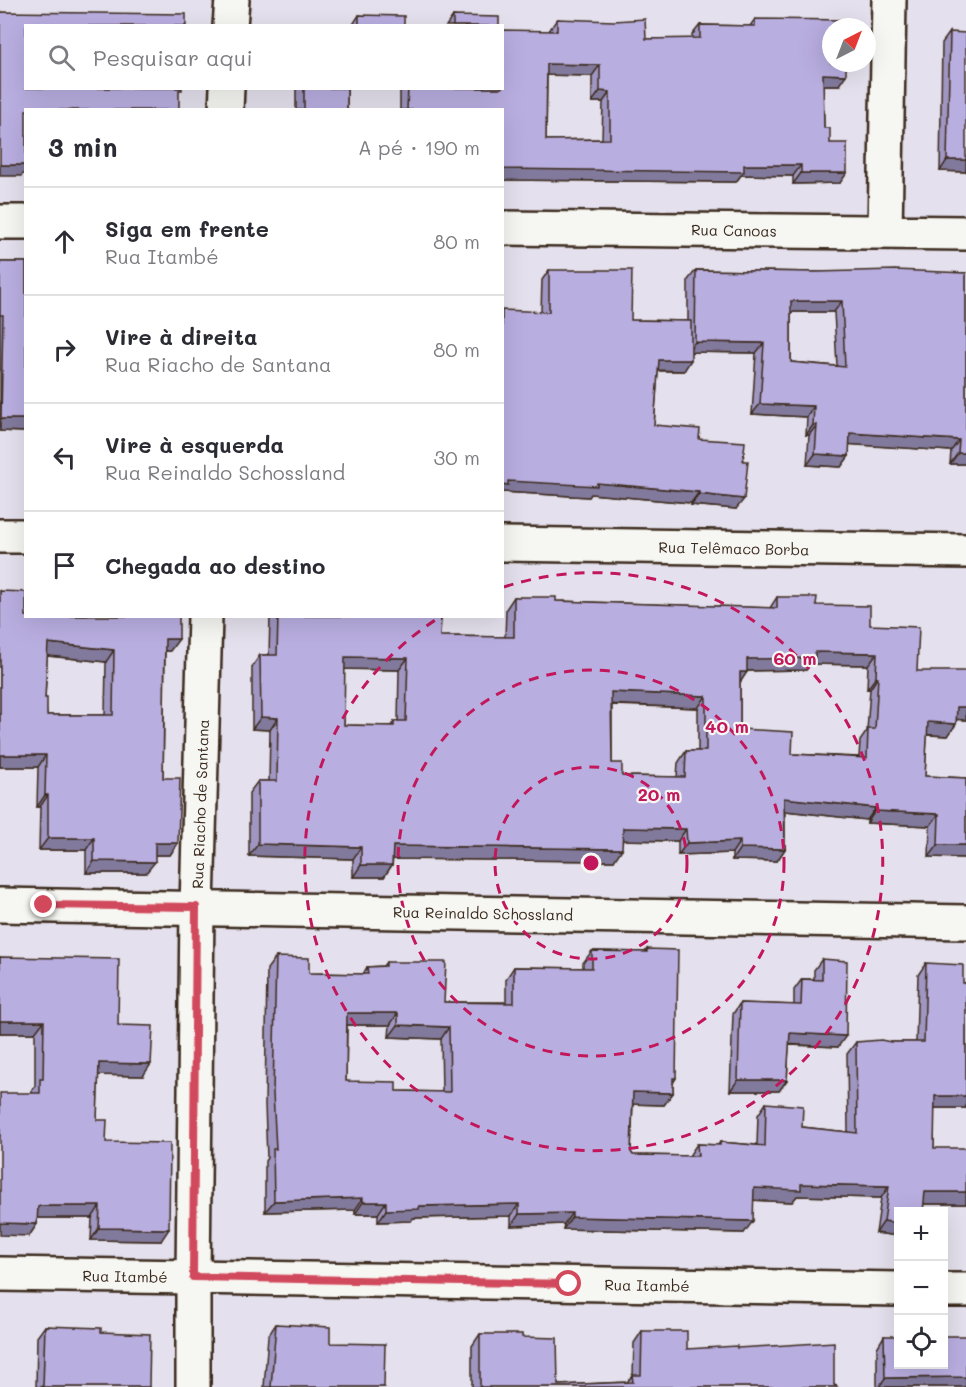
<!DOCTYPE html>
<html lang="pt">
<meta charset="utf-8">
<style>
body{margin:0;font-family:Mali,sans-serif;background:#f2f2f3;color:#2b2b33}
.controls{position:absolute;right:18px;bottom:18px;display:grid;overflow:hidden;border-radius:0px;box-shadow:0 6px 24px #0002}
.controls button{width:54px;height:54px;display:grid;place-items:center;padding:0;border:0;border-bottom:2px solid #e1e1e2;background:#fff;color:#2b2b33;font:30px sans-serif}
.compass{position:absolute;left:822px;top:18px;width:54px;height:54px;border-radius:50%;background:#fff;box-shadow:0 6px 24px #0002;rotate:42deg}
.stop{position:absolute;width:18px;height:18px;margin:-14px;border:4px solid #d1495b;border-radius:50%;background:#fff}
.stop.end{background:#d1495b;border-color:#fff;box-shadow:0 2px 6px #0008}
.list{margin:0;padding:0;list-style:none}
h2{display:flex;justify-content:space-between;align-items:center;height:78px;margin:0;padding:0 24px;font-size:26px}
h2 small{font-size:20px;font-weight:400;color:#7c7c81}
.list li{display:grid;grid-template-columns:39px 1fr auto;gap:18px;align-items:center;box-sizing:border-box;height:108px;padding:0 24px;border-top:2px solid #e1e1e2}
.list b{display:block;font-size:22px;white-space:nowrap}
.list p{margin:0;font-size:20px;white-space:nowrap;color:#7c7c81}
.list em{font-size:20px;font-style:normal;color:#7c7c81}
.icon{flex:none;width:33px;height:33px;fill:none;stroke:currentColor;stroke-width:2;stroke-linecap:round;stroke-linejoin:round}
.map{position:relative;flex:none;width:966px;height:1387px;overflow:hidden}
.search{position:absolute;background:#fff;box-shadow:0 6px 24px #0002;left:24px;top:24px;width:480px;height:66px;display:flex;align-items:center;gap:15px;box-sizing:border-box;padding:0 21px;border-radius:0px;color:#7c7c81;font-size:22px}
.panel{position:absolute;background:#fff;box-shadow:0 6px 24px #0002;left:24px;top:108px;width:480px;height:510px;border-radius:0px}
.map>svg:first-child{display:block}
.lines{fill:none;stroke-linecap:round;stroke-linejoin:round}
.minor-casing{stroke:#3b2a1e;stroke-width:38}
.tertiary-casing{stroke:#3b2a1e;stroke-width:38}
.minor{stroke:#f6f6f2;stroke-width:33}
.tertiary{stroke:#f6f6f2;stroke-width:33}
.wall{fill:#9f96c1;stroke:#3b2a1e;stroke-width:1.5;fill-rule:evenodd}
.shaded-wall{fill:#827a9d;stroke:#3b2a1e;stroke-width:1.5}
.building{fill:#b9aee0;stroke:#3b2a1e;stroke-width:1.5;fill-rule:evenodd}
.route{stroke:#d1495b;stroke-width:8}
.ring{fill:none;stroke:#c2185b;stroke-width:3;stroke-dasharray:10 8}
.labels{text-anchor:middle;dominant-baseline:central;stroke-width:4.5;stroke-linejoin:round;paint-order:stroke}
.street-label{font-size:15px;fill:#3b2a1e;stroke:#f6f6f2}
.centre{fill:#c2185b;stroke:#f6f6f2;stroke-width:3}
.ring-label{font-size:18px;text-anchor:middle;font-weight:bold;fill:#c2185b;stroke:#f6f6f2;stroke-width:4.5;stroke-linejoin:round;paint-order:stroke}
</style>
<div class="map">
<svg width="966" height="1387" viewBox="0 0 966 1387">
<rect width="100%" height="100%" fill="#e4e0ed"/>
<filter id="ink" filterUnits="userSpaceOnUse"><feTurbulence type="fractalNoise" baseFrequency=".0167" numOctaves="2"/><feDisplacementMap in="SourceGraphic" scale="12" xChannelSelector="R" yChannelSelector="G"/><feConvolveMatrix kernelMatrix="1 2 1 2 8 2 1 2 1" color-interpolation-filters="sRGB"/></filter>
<g filter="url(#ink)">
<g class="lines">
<defs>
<path id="minor" d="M0,222H26
M502,228L966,233
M885,232L889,0
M0,536H26
M502,544L966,551
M0,905L966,922
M944,1290H966
M193,1387V1277L898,1289"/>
<path id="tertiary" d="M230,26L232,0
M226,110L227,88
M0,1274L193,1277L197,907L205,616"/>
</defs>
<use href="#minor" class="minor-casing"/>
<use href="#tertiary" class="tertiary-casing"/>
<use href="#minor" class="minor"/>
<use href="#tertiary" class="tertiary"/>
</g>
<path class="wall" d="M359,15L404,26H352Z
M453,16L499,26H446Z
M557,19L646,39H692V35L700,25L750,26L755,19L839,85H823L824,128L830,143L840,183L793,184V176L741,175L736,182L502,180V110H400V88H502L549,31ZM547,75L592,76V102H603L602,139L546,140Z
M950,32L966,172L940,171L942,43Z
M296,88H347V110H296Z
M0,262H26V432L0,431Z
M549,270L631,320L688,321V280L696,270L816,272L966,273V464H950L951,451L849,444V456L841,467L807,465L809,435H806L807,417L752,414L756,353L691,352L684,371H658L654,425L699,439L736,509L691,505V503L591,494L589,497L503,492L541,312L542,280ZM791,312H834L837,366L791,362Z
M0,591L26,616L170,651H165L163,778L178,843L170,855H155L146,873H86V850H39L40,807H37L38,767H0ZM47,656L106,662L105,715H47L45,698Z
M514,597L556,601L770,608L777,597L816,605L870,625L966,720L957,719L956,724L948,736L927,735L925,776L966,778V858L929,857L930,826L867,823V820L785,811V849L777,861L732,860V853L678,855V841L623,840L614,861L393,859L392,865L384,877H353V859L249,856V793L258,781H269L270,730L252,729V667L260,655H269L270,616H441L440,636L505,637L506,609ZM810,664L868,665L867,689H870L867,731L860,741L859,757L792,754L740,729V682L747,671L806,670ZM344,669L399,670L398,721H394L391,726L344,725ZM612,705L698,708V751H686L678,763L677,777L622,776L612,763Z
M647,949L676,1078L673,1083V1093L664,1105L633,1104L631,1152L633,1155L689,1156L697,1144L718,1145L720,1142L757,1145L758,1115L766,1103L802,1127L848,1132L847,1054L856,1042H916L918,975L926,963L963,983H966V1108H934V1148L966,1204H924L898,1212V1236L876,1233L881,1198L797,1196L792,1202L753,1200L744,1233L563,1229L564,1224L511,1226V1216L413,1218L411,1221L378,1222V1214H355V1210L265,1212V1161L267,1158L265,1105L267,969L276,957L309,973L363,974L367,967L383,966L386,962L444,1002H506V979L514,967L583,968V963L592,951L645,952ZM347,1025H390L389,1037L441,1039L442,1092L396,1091L346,1081Z
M0,957L118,1025L143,1076L98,1075L97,1120L106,1142L161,1241L91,1240L92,1218H37V1224L29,1236L32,1090L35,1087V1033H0Z
M822,959L838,1047L789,1045L787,1080L779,1091H730L733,1014L740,1003L794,1005V990L802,979H814V970Z
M276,1324L330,1343L384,1387H264L268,1336Z
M45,1326L101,1332L149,1387H36L37,1337Z
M642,1331L687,1349L737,1348L834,1385L837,1387H472V1346L480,1334L522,1337L558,1385L627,1382L633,1375L634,1343Z
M884,1336L966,1387H877V1348Z"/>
<path class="shaded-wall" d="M547,64L600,65L592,76L539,75Z
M823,74L846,75L839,85H815Z
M600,91L610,92L603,102H592Z
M947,160H966V172L940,171Z
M0,165H26V174H23L21,176H0Z
M744,165H801L793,176L741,175L736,182L502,180V169Z
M801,173H847L840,183L793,184Z
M791,301H842L834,312H784Z
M695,342L764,343L756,353L687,352Z
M659,360H691L684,371L651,370Z
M760,404L814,406L807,417L752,414Z
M1,419H26V432L0,431V420Z
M813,425H817L809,435H806Z
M850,433L959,440L951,451L842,444Z
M958,453H966V464H950Z
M815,454L849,456L841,467L807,465Z
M508,481L597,483L699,492L691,503L591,494L589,497L502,492V484Z
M699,494L744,499L736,509L691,505Z
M165,639H179L170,651H157Z
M48,643L114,650L106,662L40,655Z
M815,652L877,653L868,665L810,664L806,670L739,671L747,659Z
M345,657L408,658L399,670L336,669Z
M740,672H747L739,684Z
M876,677H878L870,689H867Z
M611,692L706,696L698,708L603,704Z
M957,707H966V720L949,719Z
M261,717L278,718L270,730L252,729Z
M928,722L956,724L948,736L919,734Z
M0,755H46L38,767H0Z
M45,795H48L40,807H37Z
M784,798L876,808L867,820L776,810Z
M875,811L939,814L930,826L867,823Z
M623,828L686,829L678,841L614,840Z
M48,838H94L86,850H39Z
M740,841L732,853L678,855L687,843Z
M155,843H178L170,855H146Z
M258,844L361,847L353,859L249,856Z
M938,845H966V858L929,857Z
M393,846L622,849L614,861L384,859Z
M740,848L785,849L777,861L732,860Z
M94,861L155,862L146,873H86Z
M361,865H392L384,877H353Z
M347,1013H398L390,1025H339Z
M0,1021H44L35,1033H0Z
M398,1025L449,1027L441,1039L389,1037Z
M790,1033L846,1036L838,1047L782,1044Z
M99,1063L151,1064L143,1076L90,1075Z
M738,1080H787L779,1091H730Z
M633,1092L673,1093L664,1105L625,1104Z
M935,1096H966V1108H926Z
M801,1184L889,1186L881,1198L797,1196L792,1202L746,1200L754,1188Z
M925,1192H966V1204H917Z
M363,1198L355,1210L265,1212L274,1201Z
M363,1202H386L378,1214H355Z
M519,1204L511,1216L413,1218L411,1221L378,1222L386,1210L419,1206Z
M38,1206H100L92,1218H29Z
M572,1213L564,1224L511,1226L519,1214Z
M572,1217L753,1221L744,1233L563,1229Z
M884,1221L898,1223V1236L876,1233Z
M0,1223L37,1224L29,1236L0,1235Z
M99,1228L169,1229L161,1241L91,1240Z
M966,1377V1387H879L885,1378Z"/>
<path class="building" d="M0,12L186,14V26H26V88H182V90H179V110H26V165H0Z
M359,15L404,16V26H359Z
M453,16L499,17V26H453Z
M557,19L614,21L645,19L646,39L700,38V25L755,26V19L852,20V27H831V63H846V75L823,74L824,128H830V143H847V173H801V165H744V172L502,169V110H407L408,88H502V30L557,31ZM547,64L600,65V91L610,92V139L546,140Z
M950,32L966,33V160H947Z
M304,88H347V110H304Z
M0,262H26V419H1L3,315H0Z
M549,270H632L631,320L691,321V360H659L654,425L700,429L699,439L745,442L743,461H748L744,499L699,494V492L597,483V486L508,481V485L502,484V310L549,312Z
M696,270L816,272L895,270L966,273V453H958L959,440L850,433L849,456L815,454L817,425H813L814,406L760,404L764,343L695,342ZM791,301H842L845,367L791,362Z
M0,591L26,592V616H179V639H165L163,778H180L178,843H155V862L94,861V838H48V795H45L46,755H0ZM48,643L114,650L113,715H47V698H45Z
M514,597H556V601L777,608V597H817L816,605L870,606V625L919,627L917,671H966V707H957L956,724L928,722L925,776L966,778V845H938L939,814L875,811L876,808L784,798L785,849L740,848V841L687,843L686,829L623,828L622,849L393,846L392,865H361V847L258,844V781H277L278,718L261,717L260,655H277L278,616H441L440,636L514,637ZM815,652L877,653L876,677H878L875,729H868L867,758L792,754L793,732L740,729V672H747V659L815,658ZM345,657L408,658L406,721H394V726L344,725ZM611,692L706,696V751H686L685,777L622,776V763H612Z
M647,949L678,950L676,1078H673V1093L633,1092L631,1152L633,1155L698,1156L697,1144L720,1145V1142L765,1146L766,1103L803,1106L802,1127L857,1133L856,1042L881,1040L891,1042H924L926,963L963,965V983H966V1096H935L934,1148H966V1192H925L923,1212H898V1223L884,1221L889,1186L801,1184V1190L754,1188L753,1221L572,1217V1213L519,1214V1204L419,1206V1209L386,1210V1202H363V1198L274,1201L273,1149H276L273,1093L276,957L309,958V973L368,974L367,967L386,966V962H446L444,1002L514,1003V967L592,968V951L647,952ZM347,1013H398V1025L449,1027L450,1092L396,1091V1082L346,1081Z
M0,957L119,959L118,1025L153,1026L151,1064L99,1063L97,1120H107L106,1142L170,1143L169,1229L99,1228L100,1206H38L37,1224L0,1223V1093H40V1079H43L44,1021H0Z
M822,959L847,961L846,1036L790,1033L787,1080H738L740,1003L801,1005L802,979L822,980Z
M276,1324L330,1327V1343L385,1344L384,1387H271Z
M45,1326L101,1328V1332L150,1334L149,1387H43Z
M642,1331H687V1349L737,1346V1348L834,1342V1385L837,1386V1387H480V1334H522V1337L557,1338L558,1385L633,1382L632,1375H641Z
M884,1336H898V1365H944V1336H966V1377L885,1378Z"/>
</g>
<g class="lines" filter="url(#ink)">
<path class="route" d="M44,905L196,907L193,1277L569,1284"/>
</g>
<g class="ring">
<circle cx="591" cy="863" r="96"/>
<circle cx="591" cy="863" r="193"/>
<path d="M504 587A289 289 0 1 1 440 617"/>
</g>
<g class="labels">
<g class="street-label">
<text transform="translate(734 230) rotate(1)">Rua Canoas</text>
<text transform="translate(734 548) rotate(1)">Rua Telêmaco Borba</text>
<text transform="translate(200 804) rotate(-88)">Rua Riacho de Santana</text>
<text transform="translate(483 913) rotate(1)">Rua Reinaldo Schossland</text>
<text transform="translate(125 1276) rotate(1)">Rua Itambé</text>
<text transform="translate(647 1285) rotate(1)">Rua Itambé</text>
</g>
</g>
<circle cx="591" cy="863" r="9" class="centre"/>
<g class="ring-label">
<text x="795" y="665">60 m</text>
<text x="727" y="733">40 m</text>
<text x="659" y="801">20 m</text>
</g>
</svg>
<div class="controls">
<button>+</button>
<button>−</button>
<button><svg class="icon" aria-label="locate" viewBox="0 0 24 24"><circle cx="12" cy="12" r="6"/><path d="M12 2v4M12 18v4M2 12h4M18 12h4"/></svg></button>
</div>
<svg class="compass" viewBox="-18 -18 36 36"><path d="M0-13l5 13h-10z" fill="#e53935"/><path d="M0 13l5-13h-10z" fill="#7c7c81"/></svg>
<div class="stop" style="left:569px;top:1284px"></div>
<div class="stop end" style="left:44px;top:905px"></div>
<div class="search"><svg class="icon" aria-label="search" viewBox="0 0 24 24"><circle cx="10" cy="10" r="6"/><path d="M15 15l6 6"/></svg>Pesquisar aqui</div>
<section class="panel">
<h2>3 min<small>A pé · 190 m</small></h2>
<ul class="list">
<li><svg class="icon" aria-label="ahead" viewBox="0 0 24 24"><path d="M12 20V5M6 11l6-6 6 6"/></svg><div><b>Siga em frente</b><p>Rua Itambé</p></div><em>80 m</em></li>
<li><svg class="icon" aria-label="right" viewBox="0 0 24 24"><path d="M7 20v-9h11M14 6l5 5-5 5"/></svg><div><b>Vire à direita</b><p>Rua Riacho de Santana</p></div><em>80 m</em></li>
<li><svg class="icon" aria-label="left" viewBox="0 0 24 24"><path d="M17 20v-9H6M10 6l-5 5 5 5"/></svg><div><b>Vire à esquerda</b><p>Rua Reinaldo Schossland</p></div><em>30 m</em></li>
<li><svg class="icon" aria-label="arrive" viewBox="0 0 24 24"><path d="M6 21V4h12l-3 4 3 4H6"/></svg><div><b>Chegada ao destino</b></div></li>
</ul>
</section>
</div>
